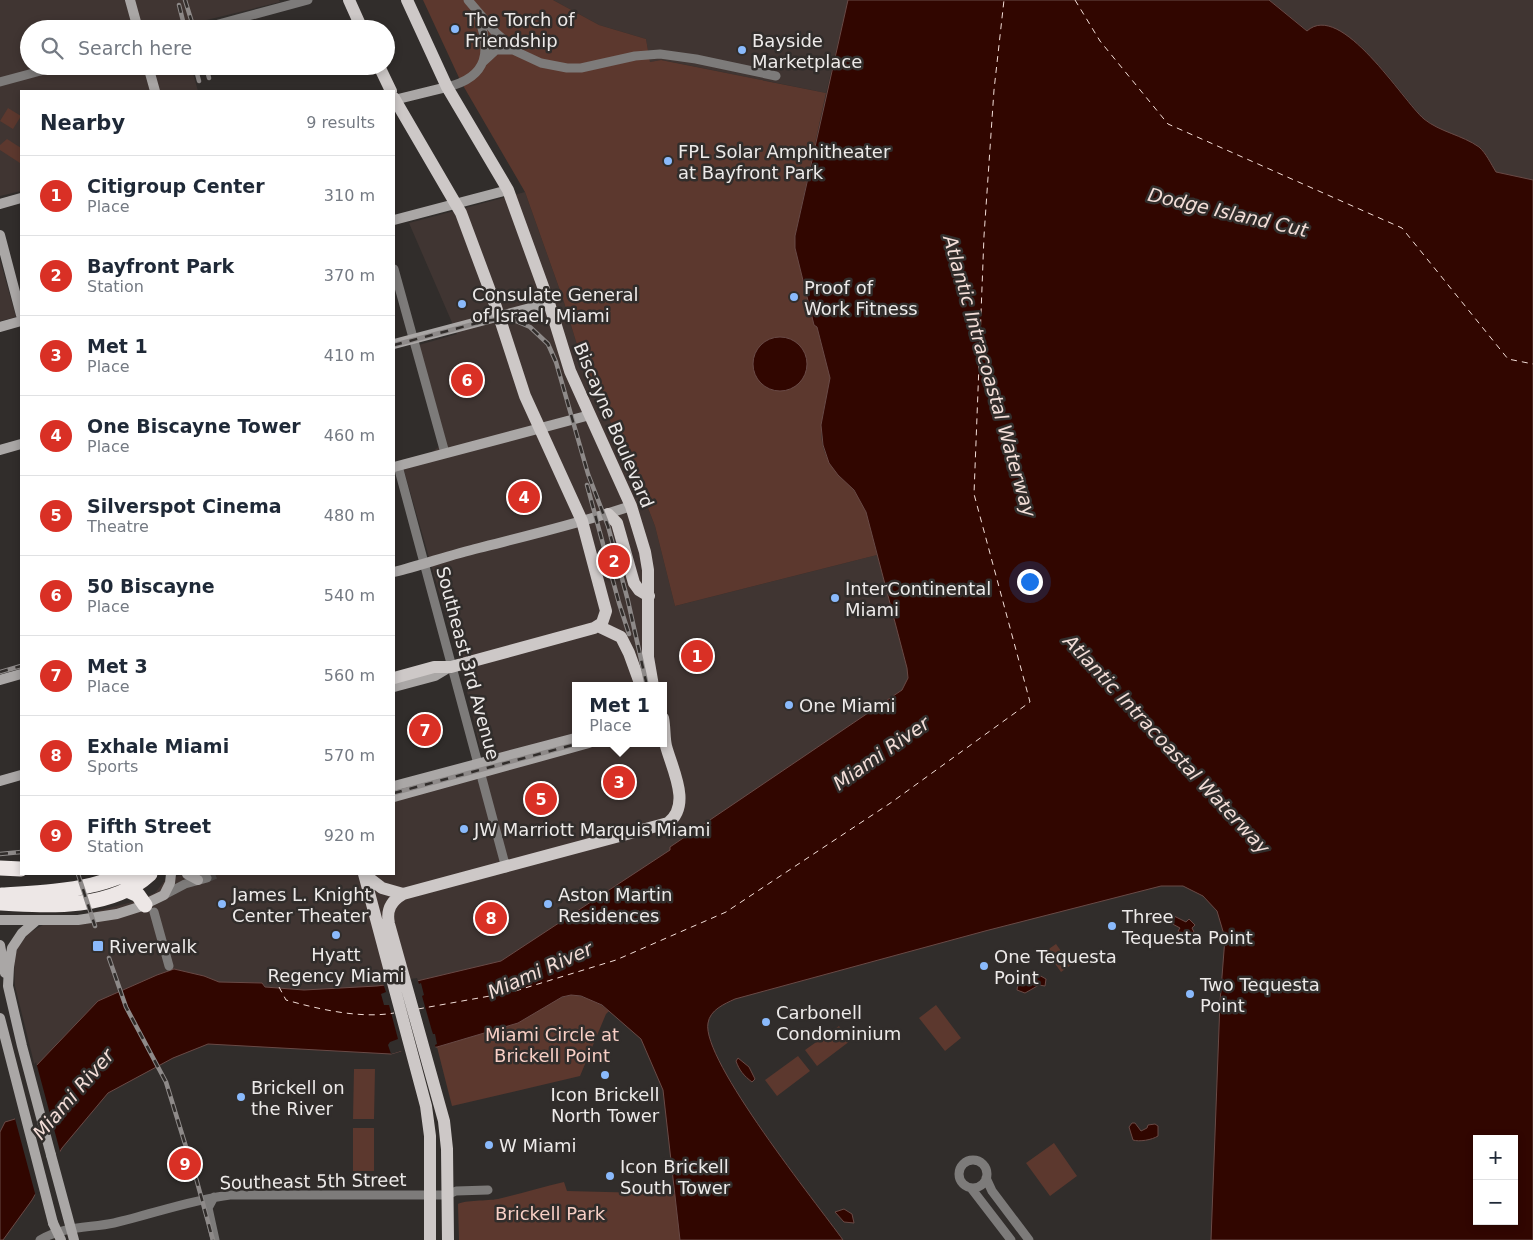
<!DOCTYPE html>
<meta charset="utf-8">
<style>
body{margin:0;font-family:"DejaVu Sans",sans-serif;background:#f2f2f3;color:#1f2937}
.controls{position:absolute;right:15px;bottom:15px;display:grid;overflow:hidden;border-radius:0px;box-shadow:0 2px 8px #0003}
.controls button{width:45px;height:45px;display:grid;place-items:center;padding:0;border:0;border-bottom:1px solid #e0e1e3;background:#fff;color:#1f2937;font:25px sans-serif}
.you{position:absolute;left:1029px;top:581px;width:18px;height:18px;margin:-12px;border:4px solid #fff;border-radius:50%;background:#1a73e8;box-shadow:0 0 0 8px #1a73e833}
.badge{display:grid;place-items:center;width:32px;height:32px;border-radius:50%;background:#d93025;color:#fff;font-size:16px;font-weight:700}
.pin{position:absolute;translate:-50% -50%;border:2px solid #fff;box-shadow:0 1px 5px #0006}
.popup{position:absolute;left:572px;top:682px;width:95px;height:65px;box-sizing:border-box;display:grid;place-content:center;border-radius:0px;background:#fff;filter:drop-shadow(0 1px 4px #0005);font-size:16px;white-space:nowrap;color:#747a83}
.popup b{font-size:19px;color:#1f2937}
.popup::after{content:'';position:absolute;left:50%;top:100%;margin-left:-10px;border:10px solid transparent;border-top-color:#fff}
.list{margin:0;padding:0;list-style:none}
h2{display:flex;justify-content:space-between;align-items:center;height:65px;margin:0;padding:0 20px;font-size:21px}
h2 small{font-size:16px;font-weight:400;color:#747a83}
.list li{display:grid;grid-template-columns:32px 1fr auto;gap:15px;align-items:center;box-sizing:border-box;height:80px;padding:0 20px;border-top:1px solid #e0e1e3}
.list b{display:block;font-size:19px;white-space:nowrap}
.list p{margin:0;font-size:16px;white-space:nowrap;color:#747a83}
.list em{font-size:16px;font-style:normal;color:#747a83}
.icon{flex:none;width:28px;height:28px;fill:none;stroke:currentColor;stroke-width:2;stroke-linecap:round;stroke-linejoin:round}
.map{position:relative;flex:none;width:1533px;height:1240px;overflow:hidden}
.search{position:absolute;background:#fff;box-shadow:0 2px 8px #0003;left:20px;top:20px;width:375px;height:55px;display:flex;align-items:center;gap:12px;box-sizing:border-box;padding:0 18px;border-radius:28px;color:#747a83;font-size:19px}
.panel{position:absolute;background:#fff;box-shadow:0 2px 8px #0003;left:20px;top:90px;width:375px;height:785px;border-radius:0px}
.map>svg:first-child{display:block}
.built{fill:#403532;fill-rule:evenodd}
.green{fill:#5c382e}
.water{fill:#310600;stroke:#694a46;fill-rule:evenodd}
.pier{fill:#312d2b}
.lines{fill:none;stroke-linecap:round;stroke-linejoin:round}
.ferry{stroke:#f3ded8;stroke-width:1;stroke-dasharray:6 5;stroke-linecap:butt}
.street-tunnel{stroke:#4d4948;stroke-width:9;stroke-dasharray:9 4.5;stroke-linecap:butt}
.street{stroke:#7d7b7a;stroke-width:9}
.secondary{stroke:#aaa7a6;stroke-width:10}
.primary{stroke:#cdc8c7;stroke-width:12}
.highway{stroke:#ede7e6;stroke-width:15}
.rail-casing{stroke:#8e8a89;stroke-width:4.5}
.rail{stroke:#312d2b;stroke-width:2.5;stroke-dasharray:8;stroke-linecap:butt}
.secondary-bridge{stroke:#aaa7a6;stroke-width:10}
.poi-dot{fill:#8abafc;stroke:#312d2b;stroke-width:2}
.labels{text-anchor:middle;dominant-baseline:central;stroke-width:5;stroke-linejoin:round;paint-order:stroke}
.poi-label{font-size:18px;fill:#edeae9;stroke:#312d2b;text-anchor:start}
.street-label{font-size:18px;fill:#edeae9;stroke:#312d2b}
.park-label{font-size:18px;fill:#f8cfc5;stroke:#312d2b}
.water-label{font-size:19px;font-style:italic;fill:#f3ded8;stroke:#312d2b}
</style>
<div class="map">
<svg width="1533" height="1240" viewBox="0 0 1533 1240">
<rect width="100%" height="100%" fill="#312d2b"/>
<path class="built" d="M0,0H279L280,2L182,26V29H29V66H191L198,91H21V191L0,196Z
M553,0H848L826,93L662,60L650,62L646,39L599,25Z
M1269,0H1533V180L1496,172L1482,150L1472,143L1436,127L1422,117L1386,73L1360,45L1332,27L1321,25L1308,31Z
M525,192L563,299L581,358L636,477L655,526L675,606L877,555L907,668L908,674L906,683L902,690L881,705L670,847L671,850L501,961L417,981L377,986L339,989L304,990L265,987L262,983L219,982L204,976L174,969L157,975L98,1001L35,1067L15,986L14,958L18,947L29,933L43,925L132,902L155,893L166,879L187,874H394V801L469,780L489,757L480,747L464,679L401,460L431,453L446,441L419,345L457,334L409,223ZM575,686H663V743H575Z
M0,260L16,317L0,321Z"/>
<path class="green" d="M423,0H553L599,25L646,39L650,62L661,60L826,93L795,236V248L814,324L817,327C819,337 831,372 830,379C827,402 817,423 823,447C829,469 847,479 858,496C869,513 872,535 877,555L675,606L655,526L636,477L581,358L563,299L525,192L461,82Z
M8,108L21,116L13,129L0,121Z
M7,139L21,148L20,163L0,150V145Z
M1056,944L1071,965L1061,972L1046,951Z
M571,995C585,996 598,1002 609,1011L606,1014L580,1076L452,1106L437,1047L518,1023L557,999Z
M936,1005L961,1038L945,1051L919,1018Z
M839,1026L850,1041L817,1066L805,1050Z
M798,1056L810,1071L777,1096L765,1080Z
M354,1069H375L374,1119H353Z
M353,1128H374V1171H353Z
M1054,1143L1077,1176L1050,1196L1026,1163Z
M564,1182L567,1191L646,1193L656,1195L676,1194L680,1240H459L458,1204C465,1200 487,1201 498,1199C520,1194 541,1187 564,1182Z"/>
<path class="water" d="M848,0H1269L1307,31C1341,0 1403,101 1424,119C1440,132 1462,135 1479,147C1486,153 1491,164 1496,172L1533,180V1240H1211L1220,1002L1225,938L1217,911L1203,896L1183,886H1161L985,931L735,999C724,1004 710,1010 708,1023C701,1060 818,1205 843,1240H680L663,1090L641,1039L602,1005L581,996L571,995L562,997L518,1023L437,1047L401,1051L391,1054L208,1044L173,1058L108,1093L62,1148L32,1200L3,1240H0V1132L5,1122L15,1119L35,1067L98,1001L157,975L174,969L204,976L219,982L262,983L265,987L304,990L377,986L417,981L501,961L670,850V847L902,690L908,678L907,668L866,512L854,490L838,475L829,463L823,445L821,425L830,378L817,327L814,325L795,248V236ZM1477,1139H1514V1221H1477Z
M753 364a27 27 0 1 1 54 0a27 27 0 1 1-54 0Z
M1168,913L1186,922L1189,919L1195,925L1192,928L1194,932L1187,935L1184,933L1181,935L1178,931L1180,928L1167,921Z
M1039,975L1046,979L1045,986L1039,985L1025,993L1017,990L1018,983L1023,984L1034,976Z
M738,1058L749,1067L755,1079L752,1082C744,1076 739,1070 736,1061Z
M1132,1123H1135L1141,1131L1147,1128L1148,1125L1155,1124L1158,1126V1136C1152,1140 1139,1142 1133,1140L1129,1127Z
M844,1209L852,1214L854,1223L844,1222L835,1212Z"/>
<path class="pier" d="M417,978L419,984L421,983L424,995L422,996L432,1031L433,1034H435L437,1044L435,1045L436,1049L402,1053L401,1051L391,1054L388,1045L390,1042L398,1039L389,1005H384L381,994L386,992L383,983Z
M36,1062L61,1155L36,1197L14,1115L33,1066Z"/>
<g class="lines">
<path class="ferry" d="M1075,0L1100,41L1168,124L1402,228L1508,359L1533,364
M279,987L286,1000C318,1009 360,1019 394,1013
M418,1009L512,992L616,960L726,912L892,802L1030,702L974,494L984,236L994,90L1004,0"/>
<path class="street-tunnel" d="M207,878L216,874"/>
<path class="street" d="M468,0L496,33L510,45L513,50L541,63L567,68H581L635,56L660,54L696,59L776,76
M200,29L308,0
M483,62L496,50H513
M0,82L59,66
M447,87C489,77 491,51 478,15
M394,269L445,453
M398,466L506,868
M164,895L185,884L207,878
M154,912L169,966
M959 1174a14 14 0 1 1 28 0a14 14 0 1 1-28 0Z
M986,1178L992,1191L1029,1240
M971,1188L1011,1240
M214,1197L208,1208L215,1240
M40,1240C62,1226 90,1228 114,1223C153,1214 190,1200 230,1195H447L456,1191L488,1190"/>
<path class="secondary" d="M130,0L138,29
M148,66L155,91
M394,100L447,87
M0,204L21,198
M394,220L508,190
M0,235L21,315
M0,327L21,321
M394,344L549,303
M0,450L21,444
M394,467L590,415
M394,572C422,565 450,555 479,548C530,535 581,523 631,506
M0,680L21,674
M394,687L435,676L450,667
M0,781L21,775
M394,786L575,738
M394,797L589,743
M187,874L198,880
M0,920H78L117,914L139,907L164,895L170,883L171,874
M37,920L22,933L12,948L9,967L8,986L22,1046L51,1155
M0,945L5,973
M0,1018L53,1223"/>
<path class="primary" d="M349,0L362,29
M407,0L447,87L508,190L549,303L570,371L631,506L645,552L648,570V657L653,686
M379,66L391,91
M394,98L461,213L496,307L525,396L582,521L606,611L602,623L594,628L451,667H434L394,678
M608,514L617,523L634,583L639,590L649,596
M598,626L621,637L629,653L641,686
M364,874L426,1106L430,1136V1240
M365,875L382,888L403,894
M448,1240L447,1149L444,1121L389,924C386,910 391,901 403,894L668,823C692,805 672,769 666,746C664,737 665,728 663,718"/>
<path class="highway" d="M0,868L21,869
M127,890L138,895L145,905
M2,895C32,893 63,892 92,885C105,882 117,877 130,874
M0,903C50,906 111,910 150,874"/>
<defs>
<path id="rail" d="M185,0L194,29
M179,5L185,29
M195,66L199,81
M206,66L209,78
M394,345L485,321L501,319L516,321L530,327L548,344L556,362L588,474L608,526L628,601L647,686
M587,485L619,603L629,634
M0,672L21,666
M394,793L580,743
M0,854L21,852
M78,874L95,926
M109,958L126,1007L166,1082L186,1147
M196,1178L213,1240"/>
</defs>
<use href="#rail" class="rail-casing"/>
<use href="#rail" class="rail"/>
<path class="secondary-bridge" d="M51,1155L74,1240
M53,1223L61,1240"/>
</g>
<g class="poi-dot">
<circle cx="455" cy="29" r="5"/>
<circle cx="742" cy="50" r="5"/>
<circle cx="668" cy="161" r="5"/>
<circle cx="794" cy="297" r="5"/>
<circle cx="462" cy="304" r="5"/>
<circle cx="835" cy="598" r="5"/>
<circle cx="789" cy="705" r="5"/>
<circle cx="464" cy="829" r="5"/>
<circle cx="222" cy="904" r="5"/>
<circle cx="548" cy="904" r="5"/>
<circle cx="1112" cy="926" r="5"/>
<circle cx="336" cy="935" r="5"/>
<rect x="92" y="940" width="12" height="12" rx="2.5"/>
<circle cx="984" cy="966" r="5"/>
<circle cx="1190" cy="994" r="5"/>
<circle cx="766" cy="1022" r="5"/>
<circle cx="605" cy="1075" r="5"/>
<circle cx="241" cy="1097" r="5"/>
<circle cx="489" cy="1145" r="5"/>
<circle cx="610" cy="1176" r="5"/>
</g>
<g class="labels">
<g class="poi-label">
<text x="465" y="19">The Torch of<tspan x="465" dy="21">Friendship</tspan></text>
<text x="752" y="40">Bayside<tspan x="752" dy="21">Marketplace</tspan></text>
<text x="678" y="151">FPL Solar Amphitheater<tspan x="678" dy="21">at Bayfront Park</tspan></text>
<text x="804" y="287">Proof of<tspan x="804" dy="21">Work Fitness</tspan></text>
<text x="472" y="294">Consulate General<tspan x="472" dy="21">of Israel, Miami</tspan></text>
<text x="845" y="588">InterContinental<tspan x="845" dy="21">Miami</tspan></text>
<text x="799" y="705">One Miami</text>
<text x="474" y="829">JW Marriott Marquis Miami</text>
<text x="232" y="894">James L. Knight<tspan x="232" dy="21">Center Theater</tspan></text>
<text x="558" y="894">Aston Martin<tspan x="558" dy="21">Residences</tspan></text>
<text x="1122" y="916">Three<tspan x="1122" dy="21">Tequesta Point</tspan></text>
<text x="109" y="946">Riverwalk</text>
<text x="336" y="954" text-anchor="middle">Hyatt<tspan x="336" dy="21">Regency Miami</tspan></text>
<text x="994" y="956">One Tequesta<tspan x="994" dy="21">Point</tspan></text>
<text x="1200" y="984">Two Tequesta<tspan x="1200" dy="21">Point</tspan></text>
<text x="776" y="1012">Carbonell<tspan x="776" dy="21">Condominium</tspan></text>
<text x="251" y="1087">Brickell on<tspan x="251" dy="21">the River</tspan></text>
<text x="605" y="1094" text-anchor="middle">Icon Brickell<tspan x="605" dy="21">North Tower</tspan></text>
<text x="499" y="1145">W Miami</text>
<text x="620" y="1166">Icon Brickell<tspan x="620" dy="21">South Tower</tspan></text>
</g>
<g class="street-label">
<text transform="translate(614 425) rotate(67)">Biscayne Boulevard</text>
<text transform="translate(468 663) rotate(75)">Southeast 3rd Avenue</text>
<text transform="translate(313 1181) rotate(-1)">Southeast 5th Street</text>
</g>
<g class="park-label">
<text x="552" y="1034">Miami Circle at<tspan x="552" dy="21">Brickell Point</tspan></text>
<text x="550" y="1213">Brickell Park</text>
</g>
<g class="water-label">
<text transform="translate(1228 212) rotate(13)">Dodge Island Cut</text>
<text transform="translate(990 376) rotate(74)">Atlantic Intracoastal Waterway</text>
<text transform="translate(1167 744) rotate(47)">Atlantic Intracoastal Waterway</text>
<text transform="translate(881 753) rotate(-35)">Miami River</text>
<text transform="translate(540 970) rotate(-24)">Miami River</text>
<text transform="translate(73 1094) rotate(-49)">Miami River</text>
</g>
</g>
</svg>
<div class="controls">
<button>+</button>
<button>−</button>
</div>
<div class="you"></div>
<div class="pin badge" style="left:697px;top:656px">1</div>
<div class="pin badge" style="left:614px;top:561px">2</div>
<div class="pin badge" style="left:619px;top:782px">3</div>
<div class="popup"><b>Met 1</b>Place</div>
<div class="pin badge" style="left:524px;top:497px">4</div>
<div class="pin badge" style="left:541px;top:799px">5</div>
<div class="pin badge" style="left:467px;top:380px">6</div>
<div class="pin badge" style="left:425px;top:730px">7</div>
<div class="pin badge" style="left:491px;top:918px">8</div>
<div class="pin badge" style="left:185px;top:1164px">9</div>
<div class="search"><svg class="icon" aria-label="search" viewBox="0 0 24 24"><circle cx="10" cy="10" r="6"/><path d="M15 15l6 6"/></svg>Search here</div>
<section class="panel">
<h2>Nearby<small>9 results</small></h2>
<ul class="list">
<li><span class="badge">1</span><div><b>Citigroup Center</b><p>Place</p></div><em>310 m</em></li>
<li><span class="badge">2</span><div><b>Bayfront Park</b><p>Station</p></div><em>370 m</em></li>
<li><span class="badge">3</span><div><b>Met 1</b><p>Place</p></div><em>410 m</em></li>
<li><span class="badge">4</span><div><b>One Biscayne Tower</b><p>Place</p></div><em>460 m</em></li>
<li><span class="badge">5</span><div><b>Silverspot Cinema</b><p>Theatre</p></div><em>480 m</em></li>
<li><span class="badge">6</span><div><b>50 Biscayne</b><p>Place</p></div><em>540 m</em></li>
<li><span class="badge">7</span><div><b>Met 3</b><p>Place</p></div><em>560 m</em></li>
<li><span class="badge">8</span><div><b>Exhale Miami</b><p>Sports</p></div><em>570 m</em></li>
<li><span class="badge">9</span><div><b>Fifth Street</b><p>Station</p></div><em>920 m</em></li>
</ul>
</section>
</div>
